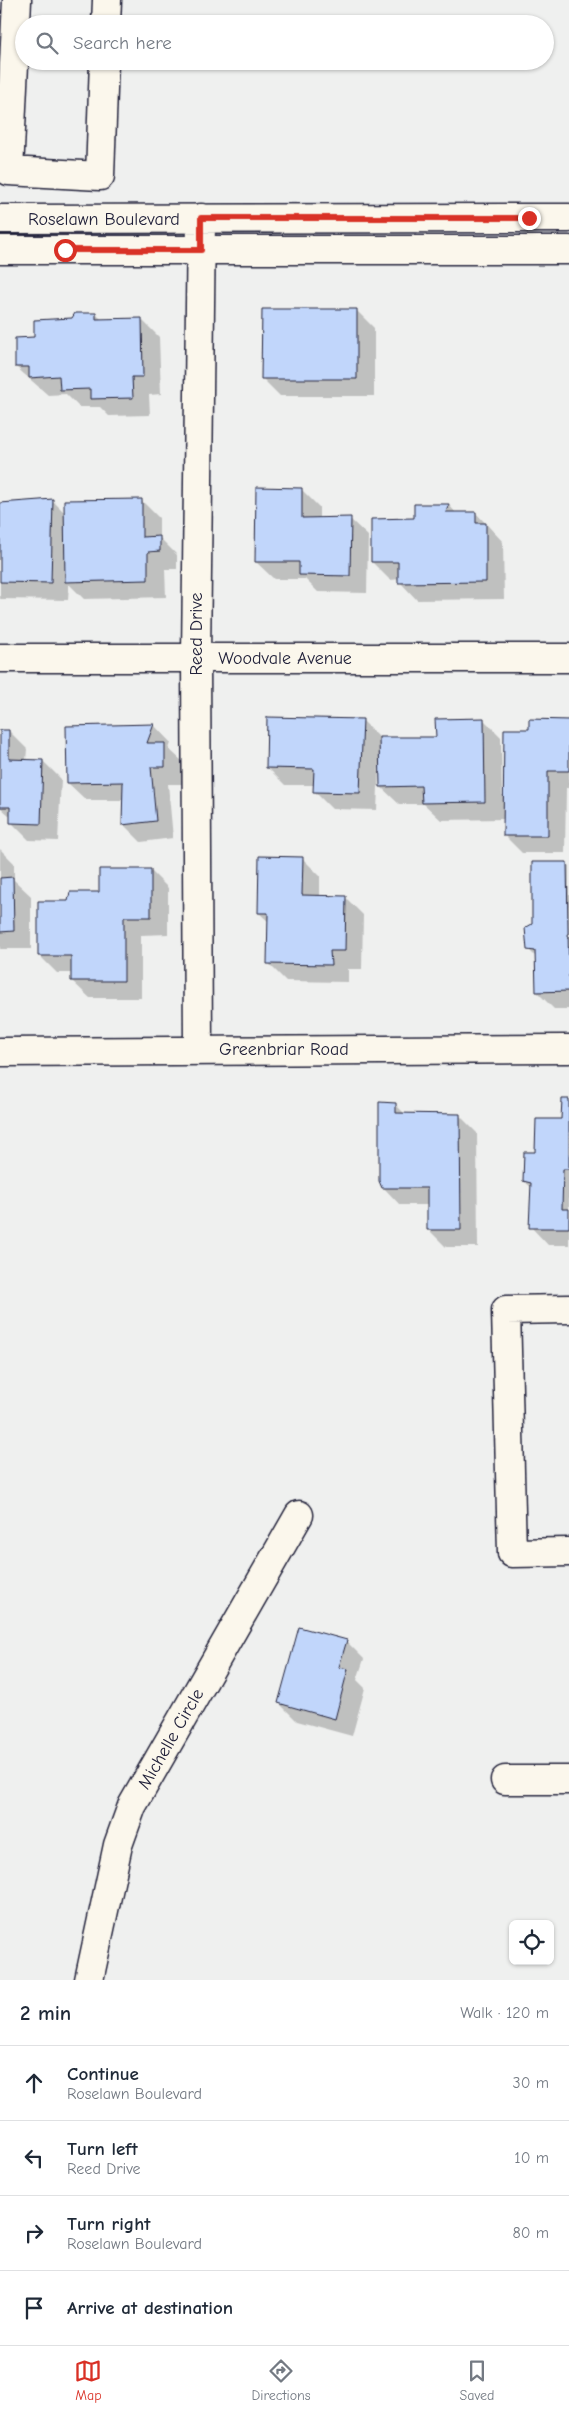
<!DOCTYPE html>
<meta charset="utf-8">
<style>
body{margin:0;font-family:"Comic Neue",sans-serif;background:#f6f6f7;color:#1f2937}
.controls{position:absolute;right:15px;bottom:15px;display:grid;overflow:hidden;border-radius:8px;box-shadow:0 1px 4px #0004}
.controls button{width:45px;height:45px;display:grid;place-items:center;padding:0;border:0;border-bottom:1px solid #e0e1e3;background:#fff;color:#1f2937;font:25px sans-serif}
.stop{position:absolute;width:15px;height:15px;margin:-11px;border:4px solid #d93025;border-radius:50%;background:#fff}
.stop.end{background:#d93025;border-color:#fff;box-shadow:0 1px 5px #0008}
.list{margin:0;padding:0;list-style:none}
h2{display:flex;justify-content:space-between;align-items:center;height:65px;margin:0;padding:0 20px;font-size:21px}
h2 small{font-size:16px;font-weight:400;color:#747a83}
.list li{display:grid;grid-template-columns:32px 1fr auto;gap:15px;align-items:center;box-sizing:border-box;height:75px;padding:0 20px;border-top:1px solid #e0e1e3}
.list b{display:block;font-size:19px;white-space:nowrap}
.list p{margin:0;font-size:16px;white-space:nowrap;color:#747a83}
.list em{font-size:16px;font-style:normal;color:#747a83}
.icon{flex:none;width:28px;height:28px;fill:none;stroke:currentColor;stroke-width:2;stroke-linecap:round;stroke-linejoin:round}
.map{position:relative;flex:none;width:569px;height:1980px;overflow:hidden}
.search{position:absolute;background:#fff;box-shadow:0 1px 4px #0004;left:15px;right:15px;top:15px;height:55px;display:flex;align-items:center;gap:12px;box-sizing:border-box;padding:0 18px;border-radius:28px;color:#747a83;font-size:19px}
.sheet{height:365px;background:#fff}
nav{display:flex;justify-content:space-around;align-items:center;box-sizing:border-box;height:70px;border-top:1px solid #e0e1e3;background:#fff;font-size:14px;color:#747a83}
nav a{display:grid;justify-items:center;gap:2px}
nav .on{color:#d93025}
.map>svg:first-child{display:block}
.shadow{fill:#0003}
.building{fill:#c1d6fb;stroke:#22223b}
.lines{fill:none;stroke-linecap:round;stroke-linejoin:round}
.minor-casing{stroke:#22223b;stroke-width:31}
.minor{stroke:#fbf7ec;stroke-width:28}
.route{stroke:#d93025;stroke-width:6}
.labels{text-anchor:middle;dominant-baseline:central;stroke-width:4;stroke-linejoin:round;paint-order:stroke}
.street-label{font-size:18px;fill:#22223b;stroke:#fbf7ec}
</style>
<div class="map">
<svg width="569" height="1980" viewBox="0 0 569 1980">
<rect width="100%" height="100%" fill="#eff0ef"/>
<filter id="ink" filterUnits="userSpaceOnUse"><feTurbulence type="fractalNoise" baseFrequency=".02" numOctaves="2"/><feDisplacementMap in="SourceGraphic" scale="10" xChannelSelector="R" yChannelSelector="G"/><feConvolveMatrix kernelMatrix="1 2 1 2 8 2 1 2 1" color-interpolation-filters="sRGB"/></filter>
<g filter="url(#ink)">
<path class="shadow" d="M356,310L374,328V396H280L262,378Z
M96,314L102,320L141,319L159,337L161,394L149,395L150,415L109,416L100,407H79L66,394L48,395L16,367L35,339L73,320Z
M301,489L319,507V519H350L368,536L367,593L318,592L305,579H274L256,562Z
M141,500L159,518V537L177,555V569H165L166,597L84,599L69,584L68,600L0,599V505L53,501L65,513Z
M449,505L457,514L476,513L503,542L504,599L417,600L400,582V579L390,580L372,562L415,519Z
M483,719L501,737L502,795H504L531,730L569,721V788H566L565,853H522L504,835V819L441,820L424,804H399L381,787V764H379L377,810L332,809L314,791L315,785H285L267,767L362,720L380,738H437Z
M154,725L171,743L169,749L182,761V784H168L173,838L141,842L123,824L124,800H86L68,783V727Z
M0,731H9L27,749L26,761H43L61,779L58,841L29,840L11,822V817L0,807Z
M0,849L14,863V880L31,896V949H0Z
M302,858L320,876V896L345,897L363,915L362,969H348V982L286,981L268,963L269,922L259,913Z
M566,863L569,866V1009H554L537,992L536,957L528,949L533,925Z
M150,870L168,888V934L141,935V998H90L72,981V973H57L39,955L69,902L100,893Z
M569,1100V1245H548L531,1227L532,1188L524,1181L537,1153L563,1120Z
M395,1104L406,1115H459L477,1133L478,1247H446L428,1229V1205H400L383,1187Z
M346,1641L364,1659L357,1680L365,1688L352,1736L297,1721L279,1703Z"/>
<path class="building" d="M262,309H357V379H261Z
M75,313H96V319L142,318L143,377H132L133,398L90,399V389L60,390L59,376L29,378V367H15V338L34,337V320L72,318Z
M256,487L302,488V518L351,517L350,576L299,575V562H255Z
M53,499L51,583L0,582V503Z
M142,499V537L160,536V551L148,552V580L65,582L64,500Z
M414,504H449L446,512H476V523H486V582L398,583V562H371V519L414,518Z
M267,717L363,719L360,793L313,792L314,769L266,768Z
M484,718L485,802L422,803L421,786L380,787L379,737H436L435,719Z
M529,719L569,720V771H548V836H503L504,729H529Z
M154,724L147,743H165V767H151L156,821L122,825L123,782L67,783L66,726Z
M0,730H9V759L43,760L41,824L10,823V807H0Z
M259,856L303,857L302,895L346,896L345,951H330L331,965L267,964L268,913H258Z
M532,862H567L569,991L536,992L535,951L527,950L525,928L532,924Z
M99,869H151V917H124V981H71V956H38V901H68L70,892H99Z
M13,877L14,931L0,932V878Z
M562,1099H569V1169H563L562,1209H569V1228H529L531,1183L523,1181L524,1152H535L536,1119H561Z
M379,1102L396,1103V1113L460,1114L461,1230H427V1188H382L379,1181Z
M299,1627L347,1640L339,1667L348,1669L335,1719L278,1703Z"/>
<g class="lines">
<defs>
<path id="minor" d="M17,0L9,171L100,176L104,61
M106,24L107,0
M0,219L569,218
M0,250H569
M0,658H569
M198,1049L196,658L201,218
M0,1052L569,1049
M569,1309L506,1310L512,1553L569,1552
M505,1780H569
M89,1980L118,1845L132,1806L299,1515"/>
</defs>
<use href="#minor" class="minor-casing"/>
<use href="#minor" class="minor"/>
</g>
</g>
<g class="lines" filter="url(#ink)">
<path class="route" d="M65,250H201V218H529"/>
</g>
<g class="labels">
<g class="street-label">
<text x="104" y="219">Roselawn Boulevard</text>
<text transform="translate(196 634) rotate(-90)">Reed Drive</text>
<text x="285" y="658">Woodvale Avenue</text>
<text x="284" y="1049">Greenbriar Road</text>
<text transform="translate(171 1739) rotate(-60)">Michelle Circle</text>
</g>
</g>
</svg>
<div class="controls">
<button><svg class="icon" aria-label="locate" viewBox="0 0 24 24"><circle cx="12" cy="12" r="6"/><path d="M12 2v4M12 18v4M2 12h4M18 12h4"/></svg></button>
</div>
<div class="stop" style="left:65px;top:250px"></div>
<div class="stop end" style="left:529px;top:218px"></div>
<div class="search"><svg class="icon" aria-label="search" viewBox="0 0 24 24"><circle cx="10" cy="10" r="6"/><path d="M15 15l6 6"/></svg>Search here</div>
</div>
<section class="sheet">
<h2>2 min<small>Walk · 120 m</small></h2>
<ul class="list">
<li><svg class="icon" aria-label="ahead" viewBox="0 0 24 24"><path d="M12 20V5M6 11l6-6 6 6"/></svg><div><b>Continue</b><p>Roselawn Boulevard</p></div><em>30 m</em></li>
<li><svg class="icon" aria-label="left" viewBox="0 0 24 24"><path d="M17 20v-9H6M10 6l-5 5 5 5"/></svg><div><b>Turn left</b><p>Reed Drive</p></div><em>10 m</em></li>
<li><svg class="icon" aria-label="right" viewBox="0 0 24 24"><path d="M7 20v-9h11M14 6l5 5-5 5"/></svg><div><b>Turn right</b><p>Roselawn Boulevard</p></div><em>80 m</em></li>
<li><svg class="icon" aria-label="arrive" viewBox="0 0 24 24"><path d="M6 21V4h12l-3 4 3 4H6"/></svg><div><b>Arrive at destination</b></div></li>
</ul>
</section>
<nav>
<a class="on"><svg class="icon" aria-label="map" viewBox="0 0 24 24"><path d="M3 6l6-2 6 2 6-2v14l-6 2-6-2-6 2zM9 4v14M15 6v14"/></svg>Map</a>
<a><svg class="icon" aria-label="directions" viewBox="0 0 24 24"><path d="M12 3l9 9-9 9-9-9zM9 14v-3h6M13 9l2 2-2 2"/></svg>Directions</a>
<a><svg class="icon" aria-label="saved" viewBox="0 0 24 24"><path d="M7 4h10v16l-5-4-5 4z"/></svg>Saved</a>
</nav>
